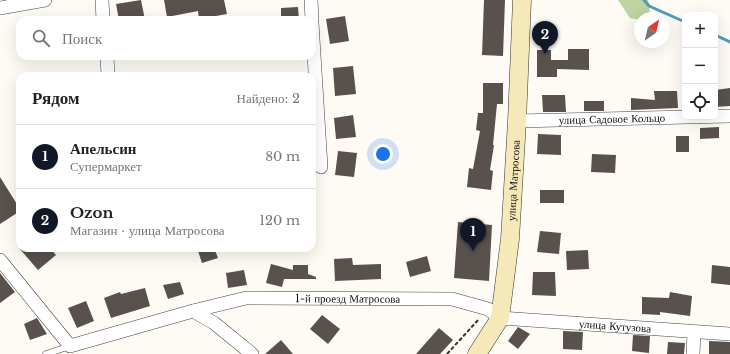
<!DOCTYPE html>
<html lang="ru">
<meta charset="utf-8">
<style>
body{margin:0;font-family:"Libre Baskerville",serif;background:#f6f6f6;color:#222}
.controls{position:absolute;right:12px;top:12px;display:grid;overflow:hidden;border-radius:8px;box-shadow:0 4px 16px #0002}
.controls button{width:36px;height:36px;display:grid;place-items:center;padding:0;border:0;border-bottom:1px solid #e0e0e0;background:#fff;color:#222;font:20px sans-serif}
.compass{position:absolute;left:634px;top:12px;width:36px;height:36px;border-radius:50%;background:#fff;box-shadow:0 4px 16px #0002;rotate:34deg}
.you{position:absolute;left:383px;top:154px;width:14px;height:14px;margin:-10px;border:3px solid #fff;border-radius:50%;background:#1a73e8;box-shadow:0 0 0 6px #1a73e833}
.badge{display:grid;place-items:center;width:26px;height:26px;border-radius:50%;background:#111827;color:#fff;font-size:13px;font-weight:700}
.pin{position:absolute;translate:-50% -33px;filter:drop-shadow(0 1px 2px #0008)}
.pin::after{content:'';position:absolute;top:21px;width:14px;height:12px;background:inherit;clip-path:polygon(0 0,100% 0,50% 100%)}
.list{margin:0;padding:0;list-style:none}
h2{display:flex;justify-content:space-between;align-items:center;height:52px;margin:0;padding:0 16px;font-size:17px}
h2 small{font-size:13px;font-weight:400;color:#767676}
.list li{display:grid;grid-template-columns:26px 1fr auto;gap:12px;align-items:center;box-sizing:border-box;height:64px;padding:0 16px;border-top:1px solid #e0e0e0}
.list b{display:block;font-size:15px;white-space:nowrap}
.list p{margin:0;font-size:13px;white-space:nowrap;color:#767676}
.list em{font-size:13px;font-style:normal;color:#767676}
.icon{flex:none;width:22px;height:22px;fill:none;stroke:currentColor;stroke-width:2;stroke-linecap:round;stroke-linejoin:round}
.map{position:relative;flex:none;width:730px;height:354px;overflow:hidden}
.search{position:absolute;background:#fff;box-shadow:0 4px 16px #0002;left:16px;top:16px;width:300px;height:44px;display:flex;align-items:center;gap:10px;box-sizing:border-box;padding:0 14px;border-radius:12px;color:#767676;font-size:15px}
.panel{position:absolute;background:#fff;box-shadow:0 4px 16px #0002;left:16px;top:72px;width:300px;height:180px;border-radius:12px}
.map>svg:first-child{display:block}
.forest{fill:#bed4a3}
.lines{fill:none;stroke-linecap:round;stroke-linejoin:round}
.stream{stroke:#509cbd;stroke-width:3}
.building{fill:#58514e}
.lane-casing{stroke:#434343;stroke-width:7}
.street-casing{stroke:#434343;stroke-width:14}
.secondary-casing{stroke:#323232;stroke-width:19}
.path{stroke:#323232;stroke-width:2;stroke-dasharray:4 2;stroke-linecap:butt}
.lane{stroke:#fff;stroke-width:6}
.street{stroke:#fff;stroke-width:13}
.secondary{stroke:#f5e9b9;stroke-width:18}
.labels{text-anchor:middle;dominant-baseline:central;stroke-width:4;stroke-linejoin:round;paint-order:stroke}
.street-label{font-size:11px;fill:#101010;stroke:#fff}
</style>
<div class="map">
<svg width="730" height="354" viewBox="0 0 730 354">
<rect width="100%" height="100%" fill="#fefbf5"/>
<path class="forest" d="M618,0H648L651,18H640V20L630,18Z"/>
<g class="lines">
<path class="stream" d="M644,0L649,6L685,22
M715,35L730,42"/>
</g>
<path class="building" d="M141,0L145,20H119L116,4Z
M164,0H224L227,14L199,19L198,11L167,17Z
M484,0H505L503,56L482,55Z
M298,7L299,20H281V8Z
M345,16L349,41L330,44L326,19Z
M568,49H589V70L557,69V77H537V50H551V60H568Z
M353,66L356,94L335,96L333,68Z
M483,83H503V104H497L493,145H494L490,170L493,171L491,190L467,187L469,168L473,169L480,131L476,130L478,113H483Z
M730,88V106L715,107V90Z
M654,91H677L678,108L631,110V98L655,100Z
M542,95H565L566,112H543Z
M584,101H604V111H584Z
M353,115L356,137L336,139L334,118Z
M719,127V138L700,139V128Z
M538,134L561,135V155L537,154Z
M676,136H689V152H676Z
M338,151L357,153L354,177L335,175Z
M592,154L616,155L615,173L591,172Z
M0,177L20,209V211L0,224Z
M540,190H564V203H540Z
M458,222L492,225L489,281L454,278Z
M540,231L561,233L559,254L537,252Z
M19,248H50L56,255L38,270Z
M197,248H214L218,258L202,263Z
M588,250L589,269L567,270L566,251Z
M427,256L431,271L410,277L406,262Z
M352,258L353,265L381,264V279L335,281L334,259Z
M271,264L293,270V265H308V274L316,277V279H284L282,287L266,283Z
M712,265L730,267V285L711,283Z
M244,270L247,285L228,288L226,273Z
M533,272H555L556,296L532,295Z
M0,273L15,292L0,303Z
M180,282L184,294L168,299L163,285Z
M145,288L150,306L111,318L104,298L120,292L121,294Z
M670,292L692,296L690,316L660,312V315L642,314V297L669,298Z
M86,301L94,321L77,328L68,308Z
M322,315L340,329L328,344L310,329Z
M37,318L47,334L30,340L24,324Z
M518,327L530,334L518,349L508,341Z
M439,328L453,340L440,354H416Z
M563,331L583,332L582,350L563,349Z
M633,335L650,336L649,353L632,351Z
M281,340L293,354H265Z
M709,341L730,342V354H709Z
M668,342L685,343L684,354H667Z"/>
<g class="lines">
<defs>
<path id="lane" d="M46,354L70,346"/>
<g id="street">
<path d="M102,0L103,20"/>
<path d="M311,0L312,20"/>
<path d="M0,8L45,0"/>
<path d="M312,23L321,167"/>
<path d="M107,56L108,76"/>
<path id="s1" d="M517,121L730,116"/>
<path id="s2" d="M0,260L70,346L193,311L246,298L452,299L488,309L500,318L730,334"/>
<path d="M193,311L214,323L252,354"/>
<path d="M693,354L694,333"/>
</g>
<g id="secondary">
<path id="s3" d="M477,354L500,318L510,239L517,121L522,0"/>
</g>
</defs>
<use href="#lane" class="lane-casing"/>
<use href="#street" class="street-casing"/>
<use href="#secondary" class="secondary-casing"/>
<path class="path" d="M447,354L479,319"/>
<use href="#lane" class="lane"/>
<use href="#street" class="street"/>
<use href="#secondary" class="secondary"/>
</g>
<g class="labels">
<g class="street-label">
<text stroke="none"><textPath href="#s1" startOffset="95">улица Садовое Кольцо</textPath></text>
<text stroke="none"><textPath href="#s3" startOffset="181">улица Матросова</textPath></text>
<text stroke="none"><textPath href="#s2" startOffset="395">1-й проезд Матросова</textPath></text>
<text stroke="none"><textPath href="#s2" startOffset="667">улица Кутузова</textPath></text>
</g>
</g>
</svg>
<div class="controls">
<button>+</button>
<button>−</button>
<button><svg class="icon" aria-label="locate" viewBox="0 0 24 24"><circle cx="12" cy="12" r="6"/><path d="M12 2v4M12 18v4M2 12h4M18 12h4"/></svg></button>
</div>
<svg class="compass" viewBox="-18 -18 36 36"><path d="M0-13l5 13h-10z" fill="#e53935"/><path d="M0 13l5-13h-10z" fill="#767676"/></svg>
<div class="you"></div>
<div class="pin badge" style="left:473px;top:251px">1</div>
<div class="pin badge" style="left:545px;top:54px">2</div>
<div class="search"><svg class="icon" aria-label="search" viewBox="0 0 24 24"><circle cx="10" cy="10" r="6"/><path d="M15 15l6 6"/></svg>Поиск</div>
<section class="panel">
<h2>Рядом<small>Найдено: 2</small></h2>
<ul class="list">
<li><span class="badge">1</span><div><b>Апельсин</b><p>Супермаркет</p></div><em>80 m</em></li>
<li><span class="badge">2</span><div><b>Ozon</b><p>Магазин · улица Матросова</p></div><em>120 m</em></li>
</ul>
</section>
</div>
